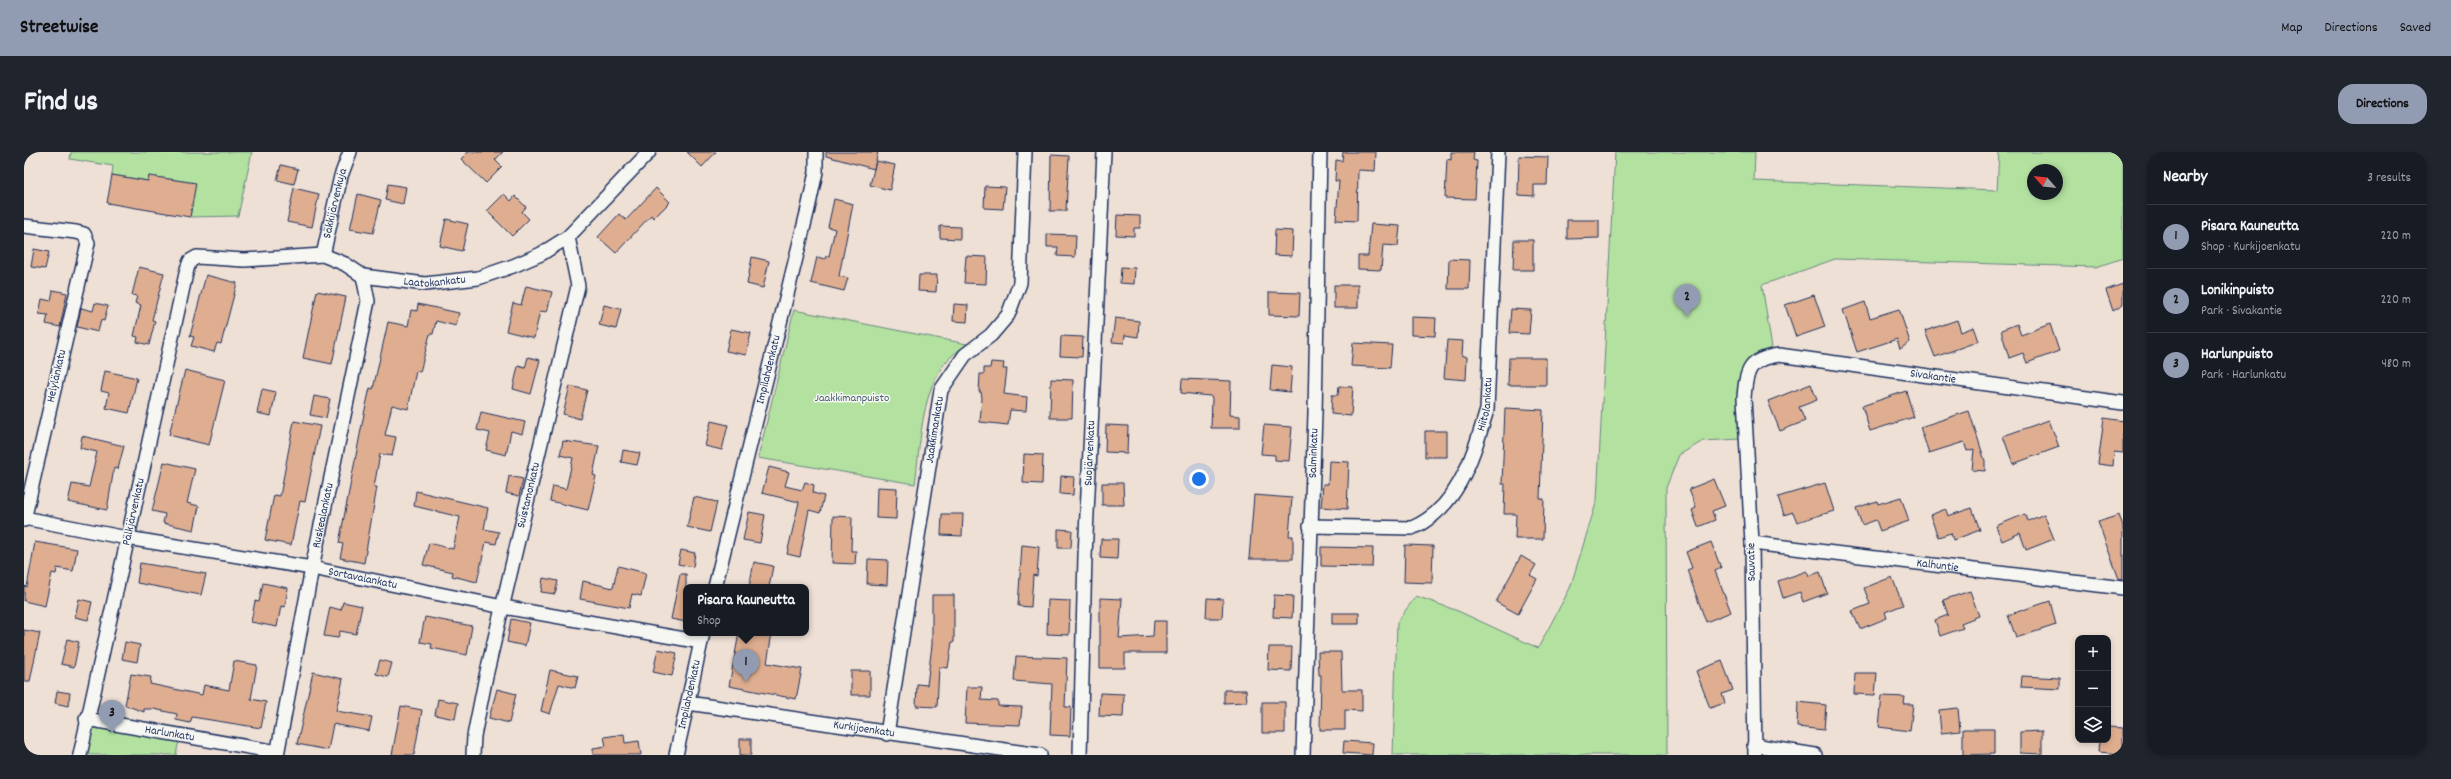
<!DOCTYPE html>
<meta charset="utf-8">
<style>
body{margin:0;font-family:Dekko,sans-serif;background:#20242c;color:#f1f3f6}
.controls{position:absolute;right:12px;bottom:12px;display:grid;overflow:hidden;border-radius:8px;box-shadow:0 2px 6px #0003}
.controls button{width:36px;height:36px;display:grid;place-items:center;padding:0;border:0;border-bottom:1px solid #363941;background:#171b24;color:#f1f3f6;font:20px sans-serif}
.compass{position:absolute;left:2003px;top:12px;width:36px;height:36px;border-radius:50%;background:#171b24;box-shadow:0 2px 6px #0003;rotate:298deg}
.you{position:absolute;left:1175px;top:327px;width:14px;height:14px;margin:-10px;border:3px solid #fff;border-radius:50%;background:#1a73e8;box-shadow:0 0 0 6px #1a73e833}
.badge{display:grid;place-items:center;width:26px;height:26px;border-radius:50%;background:#919bb2;color:#111;font-size:13px;font-weight:700}
.pin{position:absolute;translate:-50% -33px;filter:drop-shadow(0 1px 2px #0008)}
.pin::after{content:'';position:absolute;top:21px;width:14px;height:12px;background:inherit;clip-path:polygon(0 0,100% 0,50% 100%)}
.popup{position:absolute;left:659px;top:432px;width:126px;height:52px;box-sizing:border-box;display:grid;place-content:center;border-radius:8px;background:#171b24;filter:drop-shadow(0 1px 3px #0005);font-size:13px;white-space:nowrap;color:#9ea1a6}
.popup b{font-size:15px;color:#f1f3f6}
.popup::after{content:'';position:absolute;left:50%;top:100%;margin-left:-8px;border:8px solid transparent;border-top-color:#171b24}
.list{margin:0;padding:0;list-style:none}
h2{display:flex;justify-content:space-between;align-items:center;height:52px;margin:0;padding:0 16px;font-size:17px}
h2 small{font-size:13px;font-weight:400;color:#9ea1a6}
.list li{display:grid;grid-template-columns:26px 1fr auto;gap:12px;align-items:center;box-sizing:border-box;height:64px;padding:0 16px;border-top:1px solid #363941}
.list b{display:block;font-size:15px;white-space:nowrap}
.list p{margin:0;font-size:13px;white-space:nowrap;color:#9ea1a6}
.list em{font-size:13px;font-style:normal;color:#9ea1a6}
.icon{flex:none;width:22px;height:22px;fill:none;stroke:currentColor;stroke-width:2;stroke-linecap:round;stroke-linejoin:round}
.map{position:relative;flex:none;width:2099px;height:603px;overflow:hidden;border-radius:16px}
header{display:flex;align-items:center;gap:24px;box-sizing:border-box;height:56px;padding:0 20px;background:#919bb2;color:#111}
header strong{font-size:19px}
nav{display:flex;gap:22px;margin-inline-start:auto;font-size:14px}
.intro{display:flex;align-items:center;justify-content:space-between;box-sizing:border-box;height:96px;padding:0 24px}
h1{margin:0;font-size:28px}
.button{padding:10px 18px;border-radius:16px;background:#919bb2;color:#111;font-size:14px;font-weight:700}
main{display:flex;gap:24px;padding:0 24px}
aside{flex:1;background:#171b24;border-radius:16px;box-shadow:0 2px 6px #0003}
.map>svg:first-child{display:block}
.green{fill:#b3e1a0;stroke:#67887f;fill-rule:evenodd}
.building{fill:#dfae90;stroke:#1b2f5e}
.lines{fill:none;stroke-linecap:round;stroke-linejoin:round}
.street-casing{stroke:#1b2f5e;stroke-width:16}
.street{stroke:#f6f6f2;stroke-width:13}
.labels{text-anchor:middle;dominant-baseline:central;stroke-width:3;stroke-linejoin:round;paint-order:stroke}
.street-label{font-size:12px;fill:#1b2f5e;stroke:#f6f6f2}
.park-label{font-size:12px;fill:#415c6e;stroke:#f6f6f2}
</style>
<header>
<strong>Streetwise</strong>
<nav><a>Map</a><a>Directions</a><a>Saved</a></nav>
</header>
<div class="intro"><h1>Find us</h1><a class="button">Directions</a></div>
<main>
<div class="map">
<svg width="2099" height="603" viewBox="0 0 2099 603">
<rect width="100%" height="100%" fill="#efe0d5"/>
<filter id="ink" filterUnits="userSpaceOnUse"><feTurbulence type="fractalNoise" baseFrequency=".025" numOctaves="2"/><feDisplacementMap in="SourceGraphic" scale="8" xChannelSelector="R" yChannelSelector="G"/><feConvolveMatrix kernelMatrix="1 2 1 2 8 2 1 2 1" color-interpolation-filters="sRGB"/></filter>
<g filter="url(#ink)">
<path class="green" d="M47,0H228L214,64L166,65L171,31L125,24L124,29L88,23L89,14L46,7Z
M1591,0H1731L1730,29L1973,38L1975,0H2099V106L2072,115L1811,107L1738,133L1748,196L1728,206L1717,287L1679,289L1655,303L1642,336L1643,603H1369L1373,470L1392,444L1434,459L1514,496L1546,436L1573,348ZM2009,18H2033V42H2009Z
M770,158L943,192C934,199 925,205 918,215C897,245 896,295 891,332L734,306Z
M67,573L155,588L152,603H61Z"/>
<path class="building" d="M444,0H479L471,8L478,15L462,31L437,7Z
M663,0H692L678,15Z
M802,0H854L850,17L802,4Z
M1319,0H1352L1351,19L1334,18L1333,69L1312,68L1315,29H1311L1312,8L1318,9Z
M1427,0H1450L1449,8L1453,9L1451,47L1421,46L1423,7L1427,8Z
M1027,3L1045,4L1042,59H1026Z
M1495,4L1524,5L1523,33H1510V44L1494,43Z
M852,9L871,13L866,38L846,33Z
M257,13L274,17L270,32L253,28Z
M88,23L124,29L125,24L172,31L166,65L83,51Z
M364,32L382,35L379,52L361,48Z
M961,34L981,35L979,57L960,56Z
M270,36L295,42L288,75L263,70Z
M632,36L646,50L630,66L627,63L592,101L574,85L595,62L602,68Z
M334,42L357,48L349,81L326,77Z
M480,42L487,49L491,44L502,55L498,60L505,67L488,84L463,59Z
M810,47L829,52L815,124L824,126L820,139L787,131L793,105L801,107L802,104H805L811,77L804,75Z
M1093,63L1116,64V76H1110V84L1092,83Z
M422,67L444,72L438,99L416,94Z
M1543,68H1575V86L1543,87Z
M1347,72L1376,74L1374,94L1359,93L1357,118L1334,117V104H1344Z
M916,74L936,75V87L916,86Z
M1251,78L1269,79L1268,104L1250,103Z
M1023,82L1052,83L1051,105L1033,104L1034,95H1023Z
M1490,88H1509V118H1489Z
M10,97L25,100L21,117L7,115Z
M942,104L963,105L962,132L940,131Z
M728,105L745,109L739,136L723,132Z
M1425,107L1446,108L1445,137H1424Z
M115,115L140,121L128,168L131,169L125,193L113,190L114,185L110,184L117,153L111,151L113,144L108,143Z
M1097,115L1111,116L1110,132L1096,131Z
M182,123L213,131L197,192L193,191L190,200L167,194L170,185L166,184Z
M895,123H913L912,140L894,139Z
M2099,132V153L2089,159L2082,138Z
M1310,133H1334V156H1310Z
M502,134L528,140L523,160L516,159L510,186L482,179L489,151L497,153Z
M29,138L43,141L36,175L22,172L24,163L15,162L18,147L27,149Z
M293,139L322,145L308,212L279,206Z
M1245,140L1276,141L1275,164L1245,163Z
M1790,143L1801,175L1772,185L1761,153Z
M1841,150L1846,166L1875,157L1886,190L1876,197L1873,187L1833,200L1819,158Z
M71,151L84,154L80,169L77,168L74,180L53,175L57,156L69,159Z
M394,152L435,161L432,174L412,169L409,182H406L396,220L392,219L384,257L368,253L361,283L372,285L368,304L356,302L350,335H353L340,411L316,406L319,392L315,391L340,262L346,236L349,237L364,170L384,174L387,158L393,159Z
M930,152L944,153L943,170L929,169Z
M580,153L597,157L592,177L575,173Z
M1487,157L1507,158L1505,182L1485,181Z
M1387,165L1412,166L1411,184L1387,183Z
M1091,166L1115,169L1114,185L1101,183L1100,191L1088,190Z
M1933,168L1937,180L1950,175L1955,189L1911,205L1901,179Z
M1993,172L1997,183L2026,172L2035,199L2003,211L1999,201L1985,206L1977,178Z
M707,177L727,181L722,203L702,199Z
M1037,184L1059,185L1058,205L1036,204Z
M1423,188L1439,189L1438,203L1443,205L1442,228L1420,226Z
M1329,191L1368,193L1366,216L1327,214Z
M504,205L516,208L507,242L489,237L494,214L501,216Z
M1485,206H1522V233H1484Z
M967,210L980,211L979,217H983L980,242L1003,245L1002,259L986,258L984,273L956,270L958,246L957,240H955L956,222H960V216H966Z
M1248,213L1268,215L1266,240L1246,238Z
M161,218L201,228L185,293L145,283Z
M81,219L113,226L105,261L82,256L85,241L77,239Z
M1027,227L1049,228L1048,266H1026Z
M1158,227L1207,229L1206,263L1216,264V276H1187L1188,246L1186,244L1157,241Z
M1787,232L1793,248L1775,255L1781,269L1756,279L1744,249Z
M546,234L563,238L556,267L539,262Z
M1315,234L1329,235L1327,264L1307,262L1308,243H1314Z
M238,237L252,240L247,264L233,261Z
M1882,239L1890,265L1846,279L1838,254Z
M290,244L306,247L302,266L286,263Z
M1481,256L1519,258L1516,347H1520L1519,387H1491L1492,362H1480L1481,332H1478Z
M1945,259L1961,309V319L1948,318L1950,297L1943,299L1940,290L1905,301L1896,275Z
M457,260L501,270L498,282L487,279L482,303L462,298L466,281L453,278Z
M2080,266L2099,269V301L2090,300L2089,314L2074,312Z
M2025,268L2035,295L1989,312L1979,284Z
M270,269L296,274L281,350L276,349L267,393L241,388L250,343L256,344Z
M687,269L704,273L698,298L681,294Z
M1082,273L1104,274L1103,301L1081,300Z
M1240,273L1268,275L1265,309L1251,308V303L1237,302Z
M1401,279H1423V305H1401Z
M58,284L100,294L94,317L90,316L83,358L44,350L48,332L65,335L73,300L56,296Z
M539,289L575,294L569,323L572,324L564,358L526,349L529,334L542,337L549,306L536,303Z
M599,298L616,301L613,313L597,310Z
M1000,302L1019,303L1018,332L999,331Z
M1305,309L1325,310L1323,357L1297,355L1299,332H1304Z
M140,310L171,317L163,351L175,354L170,378L139,371L141,362L128,359Z
M745,315L765,320L761,334L778,338L781,330L790,333L789,341L800,344L796,361L785,358L776,405L763,402L775,350L738,341Z
M485,324L499,327L495,344L482,341Z
M1037,324L1050,325L1049,343L1036,342Z
M1690,327L1701,354L1688,359L1691,368L1674,375L1668,358L1672,356L1665,337Z
M1078,331H1099L1100,353H1078Z
M1801,331L1810,359L1773,370L1769,360L1760,363L1754,345Z
M853,335L873,336L872,367L852,366Z
M392,339L464,356L460,377L475,380L472,392L462,390L453,430L428,424L429,420L399,413L405,391L429,397L436,365L390,354Z
M1230,343L1268,346L1265,384H1269V407H1225Z
M670,345L693,350L686,380L663,375Z
M1877,345L1885,369L1856,379L1852,368L1838,373L1832,356L1853,349L1854,352Z
M1948,356L1956,378L1929,388L1927,381L1914,385L1906,363L1922,357L1924,364Z
M725,360L741,363L736,391L719,388Z
M918,362H939L938,384L917,383Z
M2001,362L2004,369L2020,362L2030,387L2002,398L1996,381L1978,389L1972,374Z
M2095,363L2099,375V428L2095,427L2074,370Z
M809,364L828,365L827,399H832L831,412L808,411Z
M1034,377L1048,378L1047,396H1034Z
M1077,387H1094L1093,407L1076,406Z
M11,390L53,397L49,419L33,416L32,422L28,421L21,454L0,449V434L3,435Z
M1687,390L1697,416L1691,419L1707,460L1682,470L1663,418L1668,416L1662,400Z
M998,393L1015,395L1013,424L1009,423L1007,455L994,454Z
M1381,393L1409,394L1408,431L1380,430Z
M1297,395L1349,396L1348,415L1297,414Z
M657,398L671,401L669,415L654,412Z
M1497,404L1512,413L1506,423L1513,427L1494,462L1472,450Z
M844,407L864,408L863,433L843,432Z
M730,410L749,414L745,435H725Z
M116,411L182,422L177,443L113,431Z
M594,414L622,421L617,444L608,442L605,456L556,447L559,429L589,436Z
M1783,419L1785,424L1796,420L1803,441L1779,450L1776,440L1759,446L1754,429Z
M656,422H662V470L647,467Z
M1868,425L1879,453L1861,460L1863,466L1836,477L1828,459L1846,452L1840,436Z
M519,426L534,429L531,442L517,440Z
M239,431L264,436L261,455L257,454L253,475L227,470L231,449L235,450Z
M1946,439L1955,464L1937,471L1939,476L1916,484L1911,468L1924,463L1919,448Z
M908,443H930V490H928L924,516L915,515L913,555L892,554L893,532L903,533L908,493Z
M1250,443L1269,444L1268,466L1249,465Z
M1076,446L1098,447L1095,486L1129,484L1130,469H1142V501H1101V516H1076Z
M1183,446L1199,447L1198,466H1182Z
M55,447L68,450L64,468L51,465Z
M1024,448L1046,449L1045,483L1023,482Z
M2026,449L2032,473L1992,486L1984,463Z
M319,450L338,454L332,482L316,479L314,486L300,484L306,455L317,458Z
M1308,461H1335V472H1308Z
M401,465L448,474L443,503L407,496L408,492L396,490Z
M487,467L506,471L501,494L483,490Z
M0,478L16,481L6,529H0Z
M715,481H748L743,511L778,517L772,547L705,534Z
M43,487L55,490L50,515L37,512Z
M101,490L116,493L113,510L98,507Z
M1245,495H1268L1267,519L1244,518Z
M634,497L653,501L648,524L629,520Z
M1294,500H1317L1318,538H1338V559L1321,558V578H1296L1297,523H1295Z
M992,504L1043,506L1041,555H1047L1046,584L1026,583L1028,532L990,529Z
M356,508L368,511L364,525L352,522Z
M210,509L233,513L227,547L242,550L237,576L168,565L166,571L152,568L153,562L130,557H120V560L101,553L107,522L127,525L126,532L178,543L180,533L205,538Z
M1698,509L1709,538L1698,542L1701,551L1686,556L1672,519Z
M526,518L554,524L551,536L535,532L526,562L517,559Z
M827,519H846V543H827Z
M289,520L319,527L312,559L348,565L345,579L309,572L304,598L273,592Z
M1831,521H1853L1851,543L1830,542Z
M1998,524L2036,526V537L1997,535Z
M943,535H958L957,548L974,549V554L998,555L996,573L941,571Z
M473,537L492,542L485,571L465,566Z
M1200,538H1222L1223,550L1200,551Z
M33,539L46,541L44,554L31,551Z
M1076,541L1100,542L1099,565L1075,564Z
M1858,544L1881,545L1880,552H1889L1886,579L1855,575Z
M414,547L434,551L431,567L411,563Z
M1238,550H1261V581H1238Z
M1774,550L1802,553L1800,578L1773,575Z
M377,554L398,558L390,603H368Z
M1934,556L1936,579L1917,581L1915,558Z
M2084,575L2099,576V602L2074,600L2075,588H2084Z
M1939,577H1970V602L1939,603Z
M2018,579V602L1996,601V580Z
M600,582L601,591L615,589L617,603H569V596L582,594L580,585Z
M716,587H727V603H716Z
M1320,589L1349,591L1348,603L1319,601Z"/>
<g class="lines">
<defs>
<g id="street">
<path d="M0,74L52,80L60,82L64,91L0,368"/>
<path id="s1" d="M299,103L317,24L326,0"/>
<path id="s2" d="M0,366L103,386L288,416L479,455L677,490"/>
<path id="s3" d="M1286,374L1388,376C1435,356 1449,303 1463,258L1474,0"/>
<path id="s4" d="M1728,391L2099,436"/>
<path id="s5" d="M691,435L784,57L792,20V0"/>
<path id="s6" d="M664,551L1016,603"/>
<path id="s7" d="M62,567L253,600"/>
<path id="s8" d="M863,582L917,238L941,203L967,183L984,163L996,131L1001,0"/>
<path d="M1730,593L1791,603"/>
<path id="s9" d="M56,603L163,117L166,109L173,105L220,108L299,103L321,112L339,124L401,132L454,126L489,114L517,102L544,85L625,0"/>
<path id="s10" d="M253,603L288,416L344,149L339,124"/>
<path id="s11" d="M449,603L450,584L462,524L554,134L544,85"/>
<path id="s12" d="M652,603L679,481"/>
<path id="s13" d="M1056,603L1061,404L1080,0"/>
<path id="s14" d="M1279,603L1291,262L1296,0"/>
<path id="s15" d="M1731,603L1728,391L1720,246C1722,218 1725,207 1755,203L2099,251"/>
</g>
</defs>
<use href="#street" class="street-casing"/>
<use href="#street" class="street"/>
</g>
</g>
<g class="labels">
<g class="street-label">
<text stroke="none"><textPath href="#s1" startOffset="53">Säkkijärvenkuja</textPath></text>
<text stroke="none"><textPath href="#s9" startOffset="758">Laatokankatu</textPath></text>
<text stroke="none"><textPath href="#s5" startOffset="224">Impilahdenkatu</textPath></text>
<text transform="translate(33 224) rotate(-77)">Helylänkatu</text>
<text stroke="none"><textPath href="#s15" startOffset="576">Sivakantie</textPath></text>
<text stroke="none"><textPath href="#s3" startOffset="252">Hiitolankatu</textPath></text>
<text stroke="none"><textPath href="#s8" startOffset="308">Jaakkimankatu</textPath></text>
<text stroke="none"><textPath href="#s13" startOffset="302">Suojärvenkatu</textPath></text>
<text stroke="none"><textPath href="#s14" startOffset="302">Salminkatu</textPath></text>
<text stroke="none"><textPath href="#s11" startOffset="266">Suistamonkatu</textPath></text>
<text stroke="none"><textPath href="#s9" startOffset="249">Pälkjärvenkatu</textPath></text>
<text stroke="none"><textPath href="#s10" startOffset="244">Ruskealankatu</textPath></text>
<text transform="translate(1728 410) rotate(-91)">Sauvatie</text>
<text stroke="none"><textPath href="#s4" startOffset="187">Kalhuntie</textPath></text>
<text stroke="none"><textPath href="#s2" startOffset="344">Sortavalankatu</textPath></text>
<text stroke="none"><textPath href="#s12" startOffset="62">Impilahdenkatu</textPath></text>
<text stroke="none"><textPath href="#s6" startOffset="178">Kurkijoenkatu</textPath></text>
<text stroke="none"><textPath href="#s7" startOffset="85">Harlunkatu</textPath></text>
</g>
<g class="park-label">
<text x="828" y="246">Jaakkimanpuisto</text>
</g>
</g>
</svg>
<div class="controls">
<button>+</button>
<button>−</button>
<button><svg class="icon" aria-label="layers" viewBox="0 0 24 24"><path d="M12 4l9 5-9 5-9-5zM3 14l9 5 9-5"/></svg></button>
</div>
<svg class="compass" viewBox="-18 -18 36 36"><path d="M0-13l5 13h-10z" fill="#e53935"/><path d="M0 13l5-13h-10z" fill="#9ea1a6"/></svg>
<div class="you"></div>
<div class="pin badge" style="left:722px;top:530px">1</div>
<div class="popup"><b>Pisara Kauneutta</b>Shop</div>
<div class="pin badge" style="left:1663px;top:165px">2</div>
<div class="pin badge" style="left:88px;top:581px">3</div>
</div>
<aside>
<h2>Nearby<small>3 results</small></h2>
<ul class="list">
<li><span class="badge">1</span><div><b>Pisara Kauneutta</b><p>Shop · Kurkijoenkatu</p></div><em>220 m</em></li>
<li><span class="badge">2</span><div><b>Lonikinpuisto</b><p>Park · Sivakantie</p></div><em>220 m</em></li>
<li><span class="badge">3</span><div><b>Harlunpuisto</b><p>Park · Harlunkatu</p></div><em>480 m</em></li>
</ul>
</aside>
</main>
